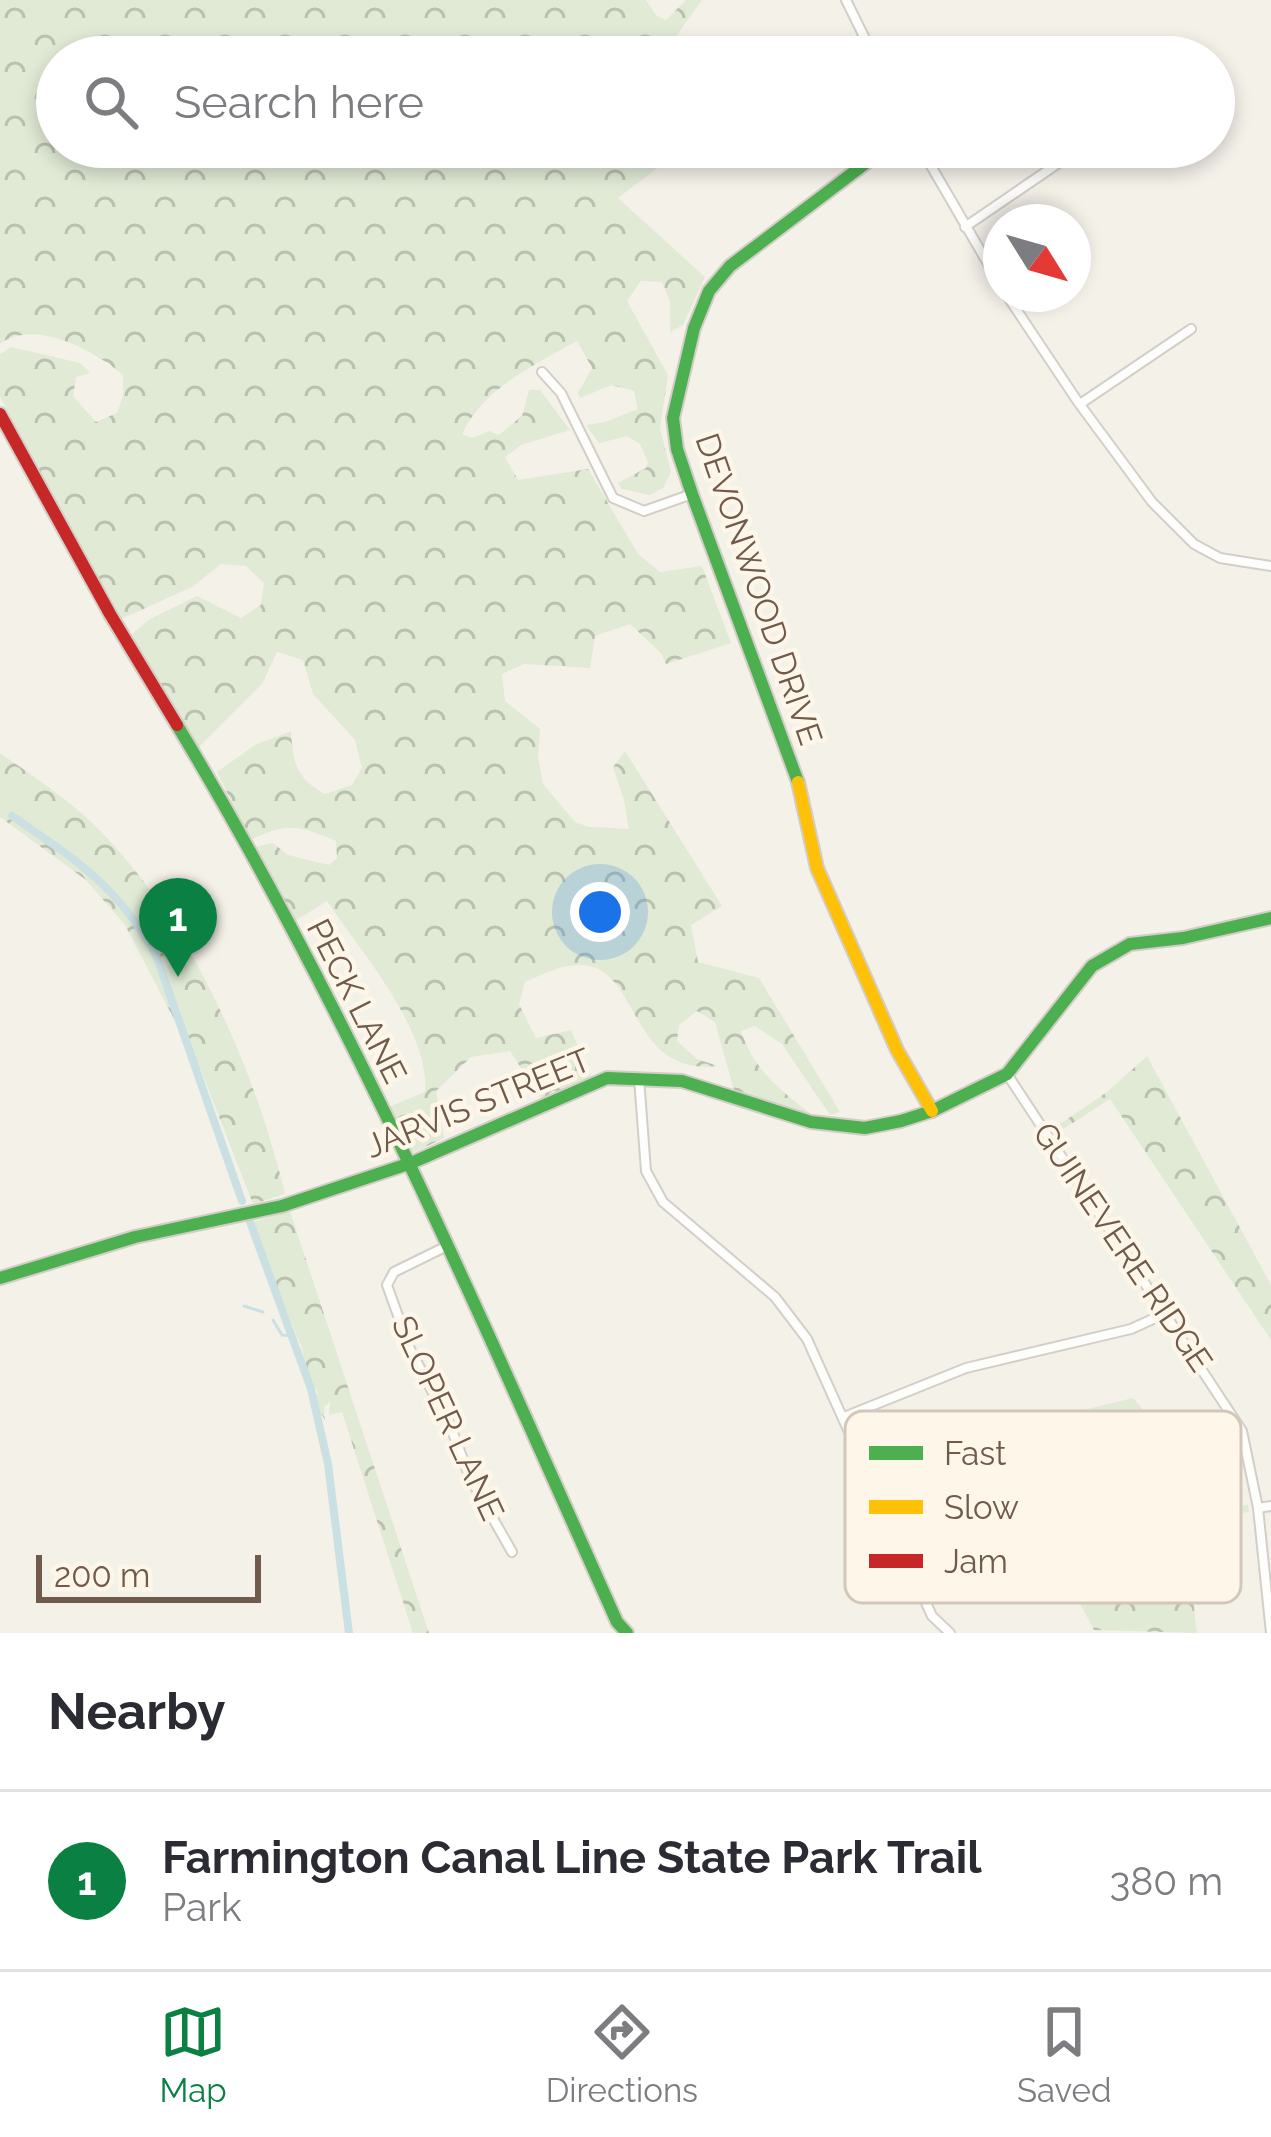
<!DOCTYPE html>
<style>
body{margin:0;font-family:Raleway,sans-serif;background:#f2f2f3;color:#2b2b33}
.compass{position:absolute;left:983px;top:204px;width:108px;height:108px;border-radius:50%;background:#fff;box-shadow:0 6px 18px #0003;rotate:127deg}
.scale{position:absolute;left:36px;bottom:30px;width:225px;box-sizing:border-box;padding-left:12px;border:6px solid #6f5a4c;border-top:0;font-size:33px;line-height:42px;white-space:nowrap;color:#6f5a4c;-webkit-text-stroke:9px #fdf6e9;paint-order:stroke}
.you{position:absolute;left:600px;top:912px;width:42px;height:42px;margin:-30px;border:9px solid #fff;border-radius:50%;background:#1a73e8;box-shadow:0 0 0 18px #1a73e833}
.badge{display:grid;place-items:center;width:78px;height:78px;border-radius:50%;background:#0b8043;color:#fff;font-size:39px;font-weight:700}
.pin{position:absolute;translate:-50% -99px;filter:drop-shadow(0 3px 6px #0008)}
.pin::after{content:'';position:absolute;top:63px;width:42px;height:36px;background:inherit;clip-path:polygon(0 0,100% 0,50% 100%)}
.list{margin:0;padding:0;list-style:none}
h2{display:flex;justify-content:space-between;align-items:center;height:156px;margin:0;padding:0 48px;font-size:51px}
h2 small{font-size:39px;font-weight:400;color:#7c7c81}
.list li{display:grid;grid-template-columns:78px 1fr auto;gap:36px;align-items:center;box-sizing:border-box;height:180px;padding:0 48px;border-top:3px solid #e1e1e2}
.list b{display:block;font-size:45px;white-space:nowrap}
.list p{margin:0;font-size:39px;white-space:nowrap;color:#7c7c81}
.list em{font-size:39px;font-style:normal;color:#7c7c81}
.icon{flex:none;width:66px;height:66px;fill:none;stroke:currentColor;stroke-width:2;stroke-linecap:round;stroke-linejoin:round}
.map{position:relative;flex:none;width:1271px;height:1633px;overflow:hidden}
.search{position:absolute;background:#fff;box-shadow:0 6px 18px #0003;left:36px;right:36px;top:36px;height:132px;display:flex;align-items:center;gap:30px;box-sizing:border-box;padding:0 42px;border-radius:66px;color:#7c7c81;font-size:45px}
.sheet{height:336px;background:#fff}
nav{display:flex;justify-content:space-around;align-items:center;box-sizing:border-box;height:168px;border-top:3px solid #e1e1e2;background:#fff;font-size:33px;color:#7c7c81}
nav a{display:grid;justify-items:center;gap:6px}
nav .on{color:#0b8043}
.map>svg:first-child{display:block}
.forest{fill:url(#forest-crowns)}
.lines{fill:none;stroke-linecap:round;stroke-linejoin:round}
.stream{stroke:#cbe0e3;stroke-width:3}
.canal{stroke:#cbe0e3;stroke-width:8}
.street-casing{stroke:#d3cec7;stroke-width:12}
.fast-casing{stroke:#d3cdc6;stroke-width:16}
.slow-casing{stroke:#d3cdc6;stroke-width:16}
.jam-casing{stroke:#d3cdc6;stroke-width:16}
.street{stroke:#fdfdfc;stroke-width:8}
.fast{stroke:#4caf50;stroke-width:12}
.slow{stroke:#ffc107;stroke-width:12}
.jam{stroke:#c62828;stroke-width:12}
.labels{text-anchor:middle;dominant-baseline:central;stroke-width:9;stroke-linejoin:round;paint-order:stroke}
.street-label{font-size:33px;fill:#6f5a4c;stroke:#fdf6e9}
.key{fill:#fdf6e9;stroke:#d2c7ba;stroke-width:3}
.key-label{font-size:33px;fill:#6f5a4c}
</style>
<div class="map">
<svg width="1271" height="1633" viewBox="0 0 1271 1633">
<defs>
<pattern id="forest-crowns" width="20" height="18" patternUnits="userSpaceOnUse" patternTransform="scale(3)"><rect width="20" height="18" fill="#e0ead5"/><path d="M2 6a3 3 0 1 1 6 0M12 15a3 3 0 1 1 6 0" fill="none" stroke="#bac1af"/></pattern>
</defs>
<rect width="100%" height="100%" fill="#f4f1e9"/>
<path class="forest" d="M0,0H646L656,15L666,20L686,0H702L661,57H57V147H685L618,198L705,277L683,325L670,332V302L662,282L641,281L627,301L668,375L660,428L671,472L663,488L650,495L622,489L618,483L646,468L648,462L640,444L627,436L599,443L586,425L605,422L638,409L634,391L612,385L580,398L578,393L592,368L577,341C535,365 484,387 462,434L472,438L489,431L499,435L522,416L529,390H540L570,430L521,445L505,457L518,480L588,469L638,554L660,572L702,566L731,643L666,664L661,653L630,624L595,636L590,668L524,664L502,674L505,701L540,729L538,757L543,784L575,822L589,827L629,829L624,800L613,767L625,751L722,906L691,925L698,962L759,978L840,1112L830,1115L782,1044L755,1026L741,1031C754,1070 780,1090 811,1114L734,1090L715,1022L697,1011L679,1025L677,1041L697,1059L718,1066C626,1077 641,962 578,965C559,965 542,975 525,982L519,1004L536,1038L571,1030L592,1079L542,1100L510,1051L471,1057L436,1091L444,1138L413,1153L389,1107L425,1092C430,1030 361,952 327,901L295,921L254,847L273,843L288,855L329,865L337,858L336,841C298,825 289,822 250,840L217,772L255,745L291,731C293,764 296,778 325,794L352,785L362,768L355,740L313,694L303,660L277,652L262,684L197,749L132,634L150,619L197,596L241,618L261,605L264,583L246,566L221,564L192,587L119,620L0,397V354L11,347L80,363L90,373L76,377L73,396L96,422L117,413L123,396V375C93,350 35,318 0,344Z
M0,753C30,774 62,795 89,820C187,913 254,1065 285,1194L253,1204L202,1073L125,925L86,880L0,817Z
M1147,1056L1271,1285V1340L1110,1099L1057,1133L1054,1128L1107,1092Z
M290,1211L429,1633H413L342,1412L329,1415L330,1402L324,1407L325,1420L314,1402L318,1392L309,1379L302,1348L268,1266L262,1261L252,1222Z
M1133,1398C1168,1437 1178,1460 1188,1512L1248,1505L1249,1512L1184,1521L1197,1633L1094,1630L989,1433Z"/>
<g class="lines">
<path class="stream" d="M244,1306L263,1312
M273,1320L282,1335L295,1336"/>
<path class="canal" d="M12,816C76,860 117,885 156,955L242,1201
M250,1222L311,1389L328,1464L349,1633"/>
<defs>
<path id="street" d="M846,0L874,57
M920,147L1001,286
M965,227L1082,147
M1006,294L1078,402L1152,502L1194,544L1220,558L1271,566
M542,372L561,393L613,498L644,511L692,494
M1080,404L1191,329
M1007,1074L1242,1431L1258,1508L1271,1633
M639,1078L646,1171L663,1202L775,1297L807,1339L932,1616L950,1633
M447,1246L394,1272L387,1285L410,1349L450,1425L470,1478L512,1552
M844,1417L966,1368L1131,1329L1166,1313
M1258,1508L1271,1506"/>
<path id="fast" d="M177,725C349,1010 481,1318 617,1622L627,1633
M798,782L692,494L677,449L673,418L694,328L709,291L730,266L887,147
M0,1278L135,1237L282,1206L411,1163L607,1078L682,1081L811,1122L865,1128L901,1121L932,1111L1007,1074L1092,966L1130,944L1183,938L1271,918"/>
<path id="slow" d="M798,782L817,868L897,1050L932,1111"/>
<path id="jam" d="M0,414L110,614L177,725"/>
</defs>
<use href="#street" class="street-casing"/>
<use href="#fast" class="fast-casing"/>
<use href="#slow" class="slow-casing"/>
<use href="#jam" class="jam-casing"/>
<use href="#street" class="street"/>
<use href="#fast" class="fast"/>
<use href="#slow" class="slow"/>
<use href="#jam" class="jam"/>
</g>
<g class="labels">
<g class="street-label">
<text transform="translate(759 589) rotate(71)">DEVONWOOD DRIVE</text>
<text transform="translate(357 1001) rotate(63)">PECK LANE</text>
<text transform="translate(478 1103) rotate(-22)">JARVIS STREET</text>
<text transform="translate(1123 1247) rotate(56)">GUINEVERE RIDGE</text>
<text transform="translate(448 1418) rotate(65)">SLOPER LANE</text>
</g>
</g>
<rect x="845" y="1411" width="396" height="192" rx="18" class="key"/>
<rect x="869" y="1446" width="54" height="14" fill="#4caf50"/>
<rect x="869" y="1500" width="54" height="14" fill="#ffc107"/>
<rect x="869" y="1554" width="54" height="14" fill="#c62828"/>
<g class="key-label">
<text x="944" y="1465">Fast</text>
<text x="944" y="1519">Slow</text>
<text x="944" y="1573">Jam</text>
</g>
</svg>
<svg class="compass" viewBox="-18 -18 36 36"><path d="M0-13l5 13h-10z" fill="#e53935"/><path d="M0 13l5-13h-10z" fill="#7c7c81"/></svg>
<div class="scale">200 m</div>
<div class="you"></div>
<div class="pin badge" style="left:178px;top:977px">1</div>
<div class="search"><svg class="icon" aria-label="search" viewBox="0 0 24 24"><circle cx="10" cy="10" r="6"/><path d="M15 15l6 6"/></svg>Search here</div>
</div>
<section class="sheet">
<h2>Nearby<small></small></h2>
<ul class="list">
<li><span class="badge">1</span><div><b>Farmington Canal Line State Park Trail</b><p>Park</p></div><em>380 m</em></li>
</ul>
</section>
<nav>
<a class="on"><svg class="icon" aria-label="map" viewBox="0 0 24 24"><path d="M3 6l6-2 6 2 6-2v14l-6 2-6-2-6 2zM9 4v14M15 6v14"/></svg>Map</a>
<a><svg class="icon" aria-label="directions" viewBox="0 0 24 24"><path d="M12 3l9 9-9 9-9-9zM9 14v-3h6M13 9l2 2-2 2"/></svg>Directions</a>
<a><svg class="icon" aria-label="saved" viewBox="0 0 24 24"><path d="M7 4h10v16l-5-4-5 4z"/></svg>Saved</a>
</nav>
